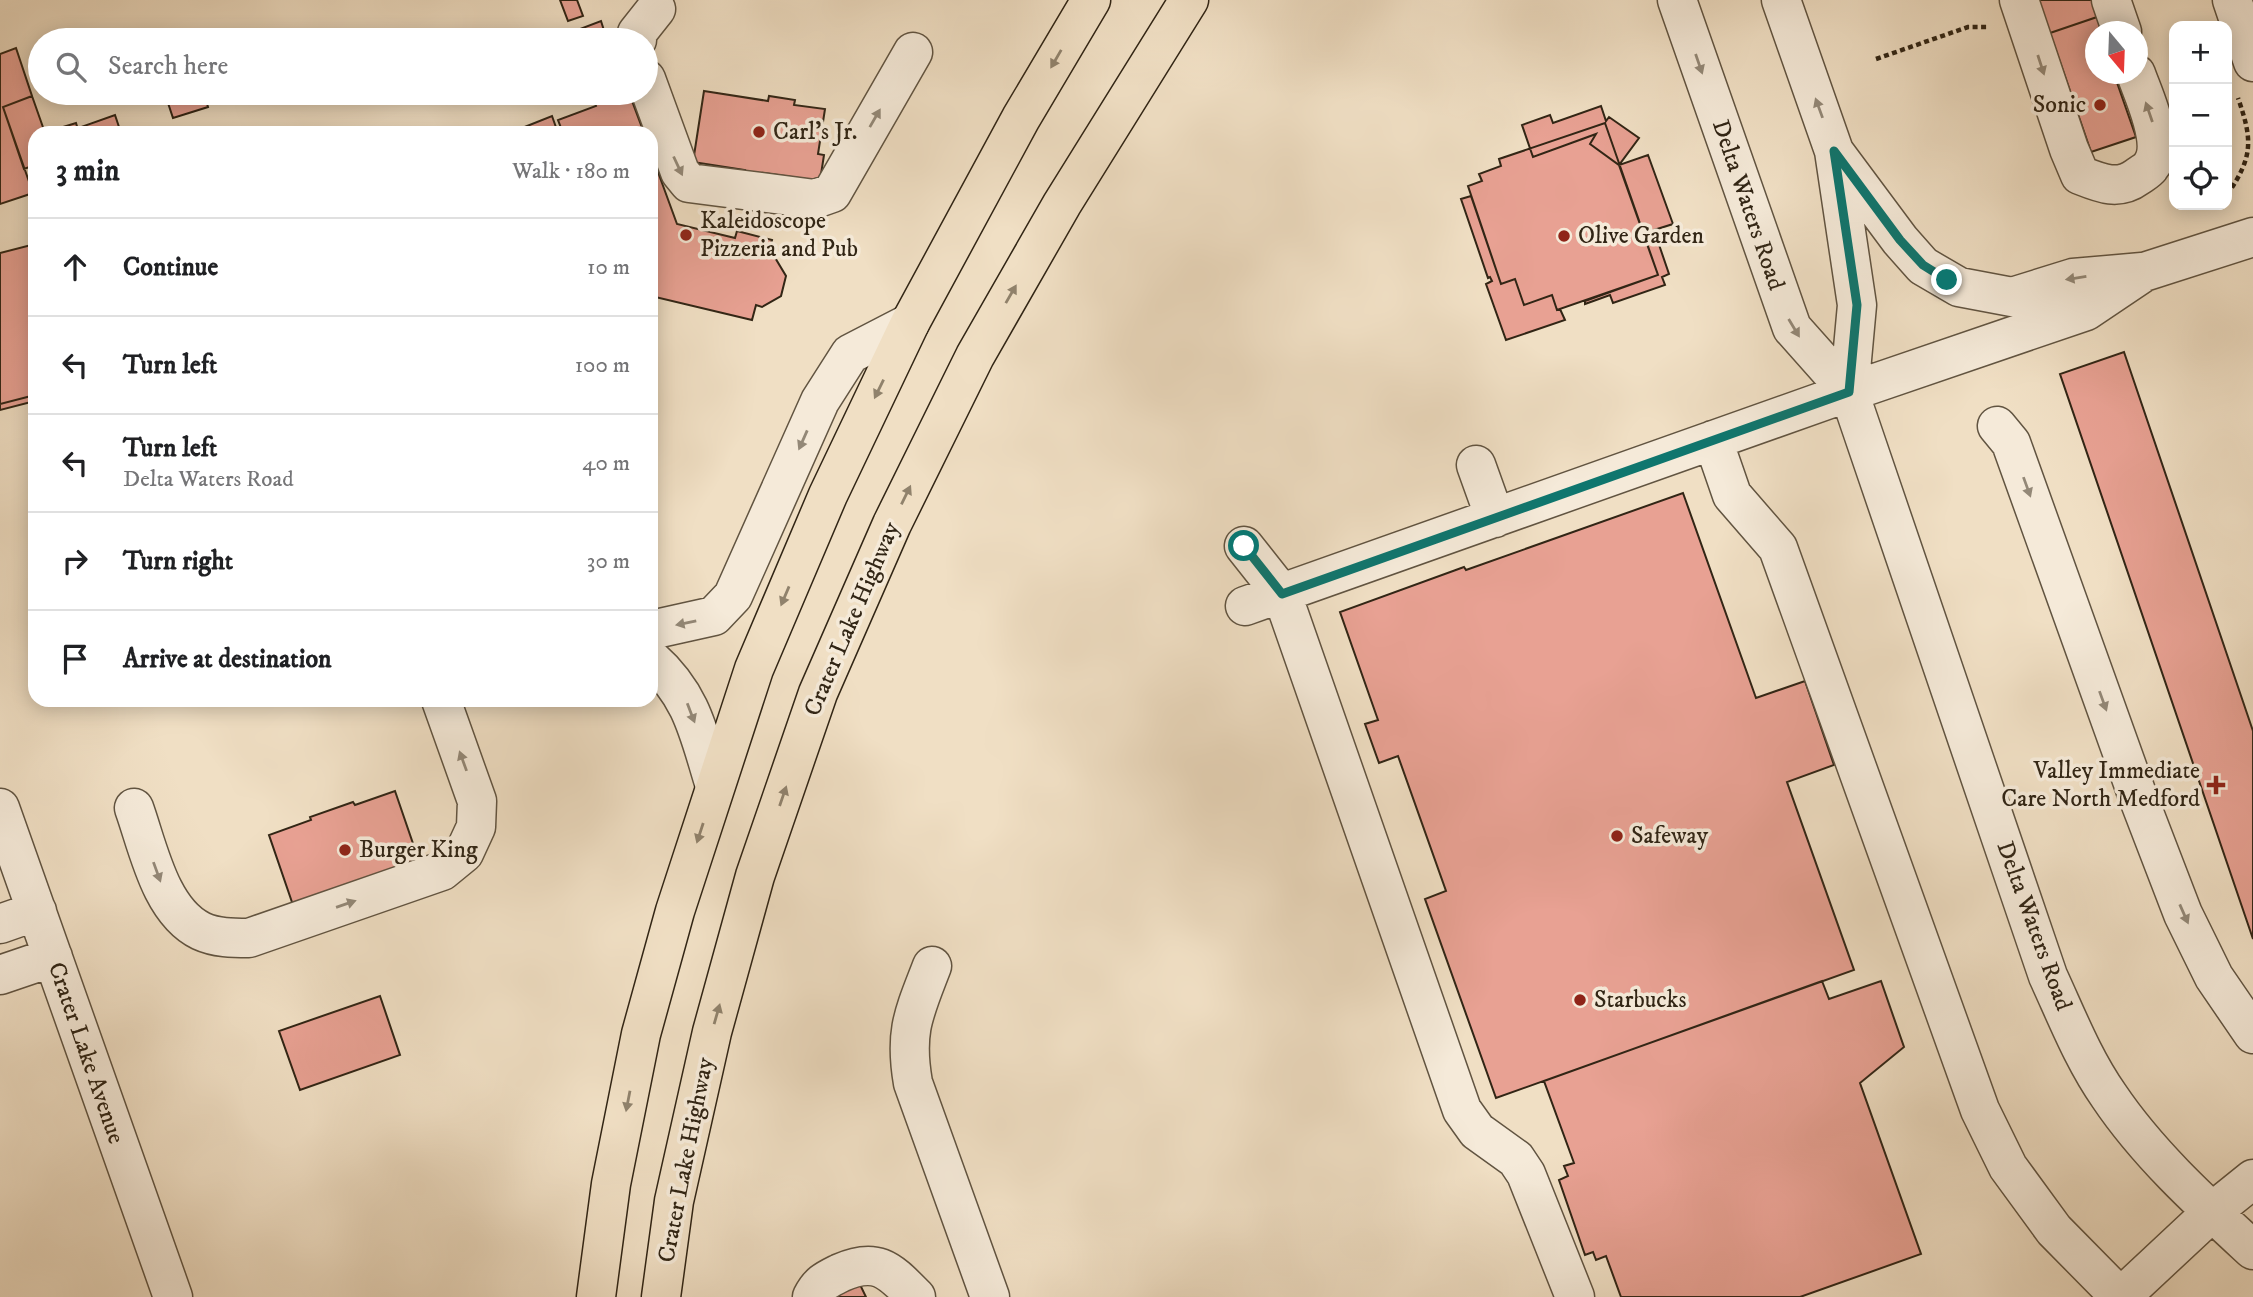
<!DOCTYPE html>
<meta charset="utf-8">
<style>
body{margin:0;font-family:"IM FELL DW Pica",serif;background:#f6f6f6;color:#202124}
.controls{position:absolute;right:21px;top:21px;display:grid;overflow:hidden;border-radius:14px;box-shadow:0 4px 18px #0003}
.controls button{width:63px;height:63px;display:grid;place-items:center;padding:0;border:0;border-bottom:2px solid #e0e0e0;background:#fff;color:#202124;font:35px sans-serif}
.compass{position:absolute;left:2085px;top:21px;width:63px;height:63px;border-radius:50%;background:#fff;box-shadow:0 4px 18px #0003;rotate:161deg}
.stop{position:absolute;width:21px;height:21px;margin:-16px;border:5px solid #0f766e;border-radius:50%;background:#fff}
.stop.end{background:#0f766e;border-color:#fff;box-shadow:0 2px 7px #0008}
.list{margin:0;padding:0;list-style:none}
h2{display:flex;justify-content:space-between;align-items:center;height:91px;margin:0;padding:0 28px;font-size:30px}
h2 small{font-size:23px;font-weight:400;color:#757577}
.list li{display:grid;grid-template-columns:46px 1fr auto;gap:21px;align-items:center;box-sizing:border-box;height:98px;padding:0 28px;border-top:2px solid #e0e0e0}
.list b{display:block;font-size:26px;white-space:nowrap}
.list p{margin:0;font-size:23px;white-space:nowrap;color:#757577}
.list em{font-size:23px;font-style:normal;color:#757577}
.icon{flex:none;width:38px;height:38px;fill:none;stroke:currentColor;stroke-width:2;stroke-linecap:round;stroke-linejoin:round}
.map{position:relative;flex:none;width:2253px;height:1297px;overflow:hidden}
.search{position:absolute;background:#fff;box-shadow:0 4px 18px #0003;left:28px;top:28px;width:630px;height:77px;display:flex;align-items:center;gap:18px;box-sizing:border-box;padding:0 24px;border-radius:38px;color:#757577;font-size:26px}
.panel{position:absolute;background:#fff;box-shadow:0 4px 18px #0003;left:28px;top:126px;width:630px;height:581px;border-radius:21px}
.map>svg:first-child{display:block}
.building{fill:#e8a193;stroke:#312515;stroke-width:2}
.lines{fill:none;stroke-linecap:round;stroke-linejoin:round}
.minor-casing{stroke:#615441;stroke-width:41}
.major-casing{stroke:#312515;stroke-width:41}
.path{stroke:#312515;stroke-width:4.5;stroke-dasharray:5 3.5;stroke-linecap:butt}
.minor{stroke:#f5ead9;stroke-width:38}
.major{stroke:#f0dfc4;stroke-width:38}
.oneway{fill:#90826c}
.oneway2{fill:#938877}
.route{stroke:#0f766e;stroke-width:9}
.poi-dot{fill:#8f2418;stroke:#f5ead9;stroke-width:2.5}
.labels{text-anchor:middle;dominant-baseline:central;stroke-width:7;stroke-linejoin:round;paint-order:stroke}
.poi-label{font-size:24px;fill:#312515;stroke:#f5ead9;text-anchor:start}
.street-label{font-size:24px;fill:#312515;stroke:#f5ead9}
</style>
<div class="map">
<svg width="2253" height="1297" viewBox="0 0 2253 1297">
<rect width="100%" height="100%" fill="#f0dfc4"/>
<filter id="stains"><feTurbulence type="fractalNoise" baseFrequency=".00286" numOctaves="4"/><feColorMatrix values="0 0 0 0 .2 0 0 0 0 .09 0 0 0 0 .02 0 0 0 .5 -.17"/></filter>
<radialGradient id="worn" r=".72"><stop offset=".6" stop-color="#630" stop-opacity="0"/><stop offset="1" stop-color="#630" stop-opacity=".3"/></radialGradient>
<path class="building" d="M560,0H577L583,16L568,21Z
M2038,0H2092L2097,17L2050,33Z
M2106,14L2112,32H2096V74H2114L2136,137L2091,152L2050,33Z
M601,21L607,40H575L572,32Z
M16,48L32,96L3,107L33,193L0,204V54Z
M704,91L768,101L769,96L795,100L794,105L825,109L818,154L824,155L820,181L763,173L762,179L744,176L745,170L693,162Z
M179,93H204L208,107L173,118L166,97Z
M592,93H629L644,133H563L558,120L596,106Z
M32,96L45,133H35V165L24,169L3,107Z
M1601,106L1606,121L1609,117L1639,138L1619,165L1590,144L1596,134L1533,157L1522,125L1550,115L1553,123Z
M115,115L121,133H83L81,127Z
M552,116L558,133L512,132Z
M76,123L79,133H62L60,128Z
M1605,123L1658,275L1557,310L1552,295L1524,305L1515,279L1501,284L1468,186L1482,181L1479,174L1501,166L1499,159Z
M651,153L677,224L735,238L737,231L772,240L768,255L774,256L786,276L781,296L762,307L756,305L752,320L651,296Z
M1648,155L1673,224L1654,230L1669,274L1662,277L1665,285L1613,303L1610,295L1585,304V301L1658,275L1619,165Z
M1471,196L1501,284L1515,279L1524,305L1552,295L1557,310L1560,309L1565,320L1506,340L1486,284L1492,281L1490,277L1488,278L1461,199Z
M35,244V395L0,404V253Z
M2124,352L2253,731V939L2060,374Z
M35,395V401L0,410V404Z
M1683,493L1756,698L1805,681L1834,765L1787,782L1854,970L1496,1098L1425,899L1446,891L1398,756L1379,763L1365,724L1378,720L1340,612L1464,567L1466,570Z
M395,791L420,864L294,908L269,835L311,820L310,817L353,802L355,805Z
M1822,981L1829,999L1881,981L1904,1047L1860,1083L1921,1254L1800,1297H1621L1606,1256L1596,1260L1593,1252L1585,1255L1559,1180L1568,1176L1564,1166L1574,1163L1544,1081Z
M380,996L400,1055L300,1090L279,1031Z
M851,1266L866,1297H825Z"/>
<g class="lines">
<defs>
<path id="minor" d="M1677,0L1792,328L1849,392L2048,976C2067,1017 2083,1059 2109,1096C2148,1154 2202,1203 2253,1250
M1781,0L1834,151L1857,305L1849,392
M2019,0L2069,149L2080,175C2100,183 2118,191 2137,177C2141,174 2147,171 2150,167C2168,146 2144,97 2136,74
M2111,0L2122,32
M2232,0L2253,62
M637,40V33L656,9
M646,79L680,172L689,183L815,199L832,193L913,52
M1836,154L1900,240L1923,266L1959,287L2012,297L2073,278L2142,272
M1997,426L2011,443L2138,797L2183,914L2214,977L2253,1034
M1713,440L1732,495L1778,548L1980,1110L2008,1167L2054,1230L2120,1297
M1476,465L1495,518
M1244,546L1282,594L1462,1110L1477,1131L1516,1159L1526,1174L1575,1297
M1245,606L1849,392L2086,311L2144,272L2253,237
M651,630L714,616L733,596L820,401L850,354L910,323
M651,659C693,696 699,735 715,786
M0,808L173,1297
M134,808C148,847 160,911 201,931C216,938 233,938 249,938L442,871L464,853L476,827L477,801L441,700
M0,924L37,911
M932,966C914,1013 904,1031 913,1083L990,1297
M0,975L53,957
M812,1297C819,1283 826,1280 840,1273C878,1256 890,1271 916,1297
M2121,1297L2212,1212L2253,1179"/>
<path id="major" d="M596,1297L611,1184L641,1034L675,911L754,669L828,495L910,323L1021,118L1091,0
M661,1297L674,1201L712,1032L755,876L818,693L892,524L975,356L1062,204L1189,0"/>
</defs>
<use href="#minor" class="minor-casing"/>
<use href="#major" class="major-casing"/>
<path class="path" d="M1876,59L1968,27H1988
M2227,195C2253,157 2253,141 2238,98"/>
<use href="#minor" class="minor"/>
<use href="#major" class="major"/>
</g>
<defs><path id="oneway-solid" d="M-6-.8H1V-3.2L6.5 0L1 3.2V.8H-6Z" transform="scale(1.75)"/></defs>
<g class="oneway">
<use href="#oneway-solid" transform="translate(1056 59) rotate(120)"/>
<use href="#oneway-solid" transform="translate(1011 294) rotate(-60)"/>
<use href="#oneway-solid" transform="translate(879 389) rotate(116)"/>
<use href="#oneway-solid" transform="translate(906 495) rotate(-64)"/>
<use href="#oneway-solid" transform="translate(785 596) rotate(113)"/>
<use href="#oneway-solid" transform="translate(783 796) rotate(-71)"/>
<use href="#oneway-solid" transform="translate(700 833) rotate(108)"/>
<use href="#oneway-solid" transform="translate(717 1014) rotate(-74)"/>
<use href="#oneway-solid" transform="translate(628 1101) rotate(101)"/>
</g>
<g class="oneway2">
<use href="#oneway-solid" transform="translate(1699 64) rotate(71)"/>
<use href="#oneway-solid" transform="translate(2041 65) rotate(72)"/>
<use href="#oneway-solid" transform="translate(1819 108) rotate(-110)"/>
<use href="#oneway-solid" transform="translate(2149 112) rotate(-109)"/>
<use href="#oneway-solid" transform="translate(875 118) rotate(-60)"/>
<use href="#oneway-solid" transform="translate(678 166) rotate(65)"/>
<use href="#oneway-solid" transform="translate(2076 278) rotate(171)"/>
<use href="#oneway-solid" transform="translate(1794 328) rotate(59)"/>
<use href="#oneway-solid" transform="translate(803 440) rotate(114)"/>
<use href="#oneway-solid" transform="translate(2027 487) rotate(70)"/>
<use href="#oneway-solid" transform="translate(686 623) rotate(168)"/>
<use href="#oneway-solid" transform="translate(2103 701) rotate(70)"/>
<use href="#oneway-solid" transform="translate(691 713) rotate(69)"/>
<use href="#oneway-solid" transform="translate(463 761) rotate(-110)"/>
<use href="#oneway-solid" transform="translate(157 872) rotate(70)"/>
<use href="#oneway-solid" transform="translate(346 904) rotate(-19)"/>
<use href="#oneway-solid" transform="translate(2184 914) rotate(66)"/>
</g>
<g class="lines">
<path class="route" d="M1244,546L1282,594L1849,392L1857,305L1834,151L1900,240L1923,265L1947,280"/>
</g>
<g class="poi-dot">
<circle cx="2100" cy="105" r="7"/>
<circle cx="759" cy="132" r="7"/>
<circle cx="686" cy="235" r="7"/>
<circle cx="1564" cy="236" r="7"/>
<path d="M2212.5 774.5h7v7h7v7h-7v7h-7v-7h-7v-7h7z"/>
<circle cx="1617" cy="836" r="7"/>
<circle cx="345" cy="850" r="7"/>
<circle cx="1580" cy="1000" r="7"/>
</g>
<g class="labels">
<g class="poi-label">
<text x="2086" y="105" text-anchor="end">Sonic</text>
<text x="773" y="132">Carl's Jr.</text>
<text x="700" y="221">Kaleidoscope<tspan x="700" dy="28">Pizzeria and Pub</tspan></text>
<text x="1578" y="236">Olive Garden</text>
<text x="2200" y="771" text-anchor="end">Valley Immediate<tspan x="2200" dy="28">Care North Medford</tspan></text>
<text x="1631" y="836">Safeway</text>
<text x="359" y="850">Burger King</text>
<text x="1594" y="1000">Starbucks</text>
</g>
<g class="street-label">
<text transform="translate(1748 205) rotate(71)">Delta Waters Road</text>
<text transform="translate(852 619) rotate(-67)">Crater Lake Highway</text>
<text transform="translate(2034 926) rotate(70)">Delta Waters Road</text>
<text transform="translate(86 1053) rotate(71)">Crater Lake Avenue</text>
<text transform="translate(686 1160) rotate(-79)">Crater Lake Highway</text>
</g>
</g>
<rect width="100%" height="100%" filter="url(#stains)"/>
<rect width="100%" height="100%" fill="url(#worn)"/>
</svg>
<div class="controls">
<button>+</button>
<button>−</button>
<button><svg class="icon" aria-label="locate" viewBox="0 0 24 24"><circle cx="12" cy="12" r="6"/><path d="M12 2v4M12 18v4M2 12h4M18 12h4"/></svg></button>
</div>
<svg class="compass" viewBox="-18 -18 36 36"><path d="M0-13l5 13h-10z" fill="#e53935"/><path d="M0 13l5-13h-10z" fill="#757577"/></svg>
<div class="stop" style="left:1244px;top:546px"></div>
<div class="stop end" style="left:1947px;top:280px"></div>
<div class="search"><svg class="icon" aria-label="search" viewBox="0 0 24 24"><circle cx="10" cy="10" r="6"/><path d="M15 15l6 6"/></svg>Search here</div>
<section class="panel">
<h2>3 min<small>Walk · 180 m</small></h2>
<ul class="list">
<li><svg class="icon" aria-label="ahead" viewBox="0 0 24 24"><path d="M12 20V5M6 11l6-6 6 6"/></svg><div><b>Continue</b></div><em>10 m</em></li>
<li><svg class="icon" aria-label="left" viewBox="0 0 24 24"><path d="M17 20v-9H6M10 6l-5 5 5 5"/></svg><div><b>Turn left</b></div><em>100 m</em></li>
<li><svg class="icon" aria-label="left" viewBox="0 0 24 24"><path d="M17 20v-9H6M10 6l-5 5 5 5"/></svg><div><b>Turn left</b><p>Delta Waters Road</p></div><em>40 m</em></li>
<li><svg class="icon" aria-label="right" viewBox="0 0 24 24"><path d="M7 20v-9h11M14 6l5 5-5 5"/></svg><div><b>Turn right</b></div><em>30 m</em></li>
<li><svg class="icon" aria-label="arrive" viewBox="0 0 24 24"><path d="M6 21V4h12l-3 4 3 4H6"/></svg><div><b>Arrive at destination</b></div></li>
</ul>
</section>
</div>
